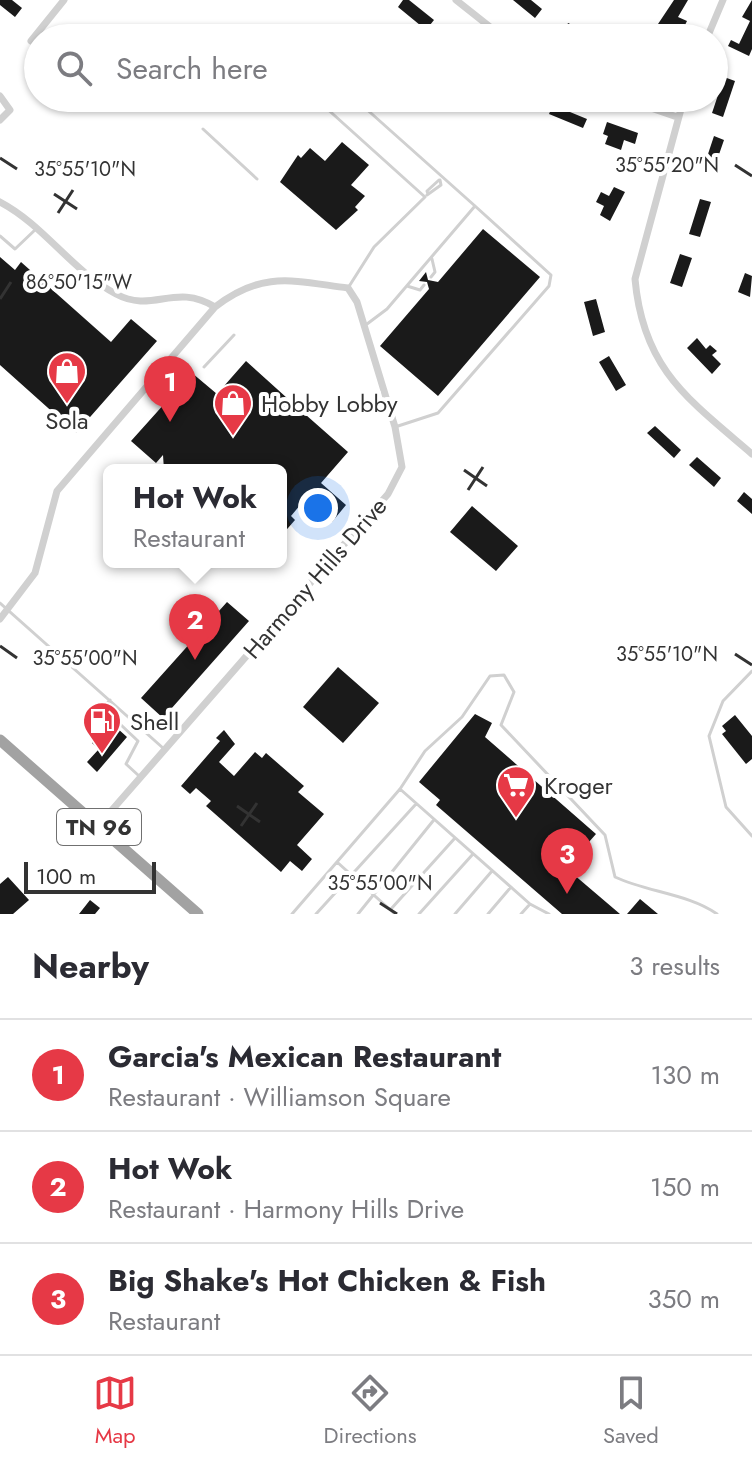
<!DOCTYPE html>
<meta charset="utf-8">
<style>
body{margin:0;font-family:Jost,sans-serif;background:#f7f7f7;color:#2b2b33}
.scale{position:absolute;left:24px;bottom:20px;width:132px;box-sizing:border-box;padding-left:8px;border:4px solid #333;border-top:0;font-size:22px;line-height:28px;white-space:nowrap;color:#333;-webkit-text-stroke:6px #fff;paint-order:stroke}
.you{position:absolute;left:318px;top:508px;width:28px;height:28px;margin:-20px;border:6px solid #fff;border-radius:50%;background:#1a73e8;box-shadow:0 0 0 12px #1a73e833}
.badge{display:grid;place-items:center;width:52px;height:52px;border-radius:50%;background:#e63946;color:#fff;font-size:26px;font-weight:700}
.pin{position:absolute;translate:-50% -66px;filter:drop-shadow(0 2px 4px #0008)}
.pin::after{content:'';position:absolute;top:42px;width:28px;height:24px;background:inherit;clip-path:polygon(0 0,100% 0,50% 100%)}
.popup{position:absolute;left:103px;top:464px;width:184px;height:104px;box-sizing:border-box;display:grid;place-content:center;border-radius:12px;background:#fff;filter:drop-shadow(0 2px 6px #0005);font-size:26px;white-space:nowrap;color:#7c7c81}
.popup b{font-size:30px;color:#2b2b33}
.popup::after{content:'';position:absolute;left:50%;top:100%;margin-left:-16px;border:16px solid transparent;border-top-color:#fff}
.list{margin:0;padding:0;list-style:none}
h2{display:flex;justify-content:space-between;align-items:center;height:104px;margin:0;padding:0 32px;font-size:34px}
h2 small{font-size:26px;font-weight:400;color:#7c7c81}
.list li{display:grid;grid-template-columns:52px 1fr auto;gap:24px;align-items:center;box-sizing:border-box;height:112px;padding:0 32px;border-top:2px solid #e1e1e2}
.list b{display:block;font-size:30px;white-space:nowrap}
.list p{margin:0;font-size:26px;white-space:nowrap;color:#7c7c81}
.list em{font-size:26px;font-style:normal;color:#7c7c81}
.icon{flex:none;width:44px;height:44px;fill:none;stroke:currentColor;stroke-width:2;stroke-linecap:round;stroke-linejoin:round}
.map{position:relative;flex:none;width:752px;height:914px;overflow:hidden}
.search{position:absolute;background:#fff;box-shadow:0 2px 6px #0004;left:24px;right:24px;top:24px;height:88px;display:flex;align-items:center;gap:20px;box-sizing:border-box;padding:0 28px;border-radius:44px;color:#7c7c81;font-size:30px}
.sheet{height:440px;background:#fff}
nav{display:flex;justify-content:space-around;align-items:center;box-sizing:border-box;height:112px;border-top:2px solid #e1e1e2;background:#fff;font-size:22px;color:#7c7c81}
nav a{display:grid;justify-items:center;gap:4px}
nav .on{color:#e63946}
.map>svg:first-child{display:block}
.building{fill:#1a1a1a}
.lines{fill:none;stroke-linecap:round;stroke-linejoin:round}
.service{stroke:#d0d0d0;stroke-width:3}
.minor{stroke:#d0d0d0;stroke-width:7}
.trunk{stroke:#a2a2a2;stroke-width:11}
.ticks{fill:none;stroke:#333;stroke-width:3}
.labels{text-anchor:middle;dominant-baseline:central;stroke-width:8;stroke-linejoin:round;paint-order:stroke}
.shield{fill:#fff;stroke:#707070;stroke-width:2}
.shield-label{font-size:22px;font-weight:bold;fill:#333}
.poi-label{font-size:24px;fill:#333;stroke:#fff;text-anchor:start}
.street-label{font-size:24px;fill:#333;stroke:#fff}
.ticks-label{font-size:20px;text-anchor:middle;fill:#333;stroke:#fff;stroke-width:8;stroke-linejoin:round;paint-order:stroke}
</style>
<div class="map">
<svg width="752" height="914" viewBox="0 0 752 914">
<rect width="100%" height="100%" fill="#fff"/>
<path class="building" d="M0,0H12L22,8L15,17L0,5Z
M403,0H409L434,20L426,30L398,7Z
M513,0H531L542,9L535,18Z
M674,0H688L678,17L687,21L682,31L674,27L670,34L656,27Z
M752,0V49L749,56L728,46L731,40L739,44L750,21L742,17Z
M568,23L600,38L563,35Z
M724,77L735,81L723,117L712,113Z
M553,105L587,119L583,128L549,114Z
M607,122L638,133L635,144L624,140L621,150L605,144L608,136L603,134Z
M714,136L724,140L715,166L705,163Z
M342,142L369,165L351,185L365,196L355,207L358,210L336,230L280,182L298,155L301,158L310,148L325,161Z
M614,187L625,192L610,221L600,215L604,206L596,202L601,192L609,196Z
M700,199L711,202L700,237L689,234Z
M483,229L540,277L438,396L380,346L429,289L427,282L419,281L426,272L428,280L438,282Z
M680,254L692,258L682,287L670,283Z
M0,257L15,270L21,262L111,342L131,319L157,341L76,433L0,365Z
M745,273L752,276L750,297L738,292Z
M596,299L605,332L593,336L584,302Z
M697,338L706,349L710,345L717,351L712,355L721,364L712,374L687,348Z
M609,356L626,385L616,391L599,362Z
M246,361L297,407L306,396L315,404L306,415L348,452L321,483L346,505L332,522L316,508L311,513L301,504L291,516L295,520L281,536V470H164L163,455L156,463L131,441L192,373L217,394Z
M655,426L681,450L674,458L647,433Z
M697,457L721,478L714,487L689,465Z
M744,492L752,499V514L737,501Z
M472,506L518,546L496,571L450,532Z
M227,602L249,621L163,718L141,698Z
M338,667L379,703L343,743L303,707Z
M475,714L492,723L485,737L596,834L566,868L620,914H562L436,805L440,800L419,782Z
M735,715L752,736V759L746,764L722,734L726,731L722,726Z
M117,728L127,737L97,772L87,762L99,749L92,743L99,735L106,741Z
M224,730L235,744L219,762L234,776L255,752L262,758L266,753L304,786L298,792L324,814L297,845L312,859L302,871L290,861L281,872L206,806L211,801L196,788L190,794L181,786L220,741L216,738Z
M8,877L29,900L13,914H0V884Z
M640,899L658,914H627Z
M90,900L100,908L95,914H79Z"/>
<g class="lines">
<path class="service" d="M238,26L263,28L286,38
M354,98L475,206
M324,106L425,197L374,247L348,288
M203,129L257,179
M428,194L427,191L439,180
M427,195L441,185L440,180
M0,236L15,249L36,229
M431,277L435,272L432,259
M407,286L420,290L424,285
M367,324L387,309L475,206L551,275L549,286L438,413L395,427
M204,367L234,335
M0,603L163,748
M752,671L723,701L709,736L726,807L752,836
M110,700L103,708L138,741L126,764L138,775
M400,789L530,904L549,914
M337,862L395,914
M391,909L455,838
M292,914L400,789L425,751L462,717L490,676L504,675L514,692L501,725L605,835L615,877C647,892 689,894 717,914
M316,914L416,804
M358,914L433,821
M419,914L473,854
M455,914L492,871
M488,914L511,887
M521,914L530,904"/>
<path class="minor" d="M456,0L504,38
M707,38L723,0
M31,41L64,0
M0,96L10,110L0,120
M622,98L677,117
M684,98L635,279C643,369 688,399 752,454
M0,202C44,225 72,271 116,294C153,314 175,282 215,307
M0,619L35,573L57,491L215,307C263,270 293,281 348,288L357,302L395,427L402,467L388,494L98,826"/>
<path class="trunk" d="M0,740L198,914"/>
</g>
<path class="ticks" d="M0,158L17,169M735,165L752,176M54,194L77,209M58,213L73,190M0,299L11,282M464,470L487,486M468,490L483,467M0,646L17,658M735,654L752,665M237,806L260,822M241,826L257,803M380,903L397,914"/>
<defs>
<symbol id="shop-pin" viewBox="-11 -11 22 30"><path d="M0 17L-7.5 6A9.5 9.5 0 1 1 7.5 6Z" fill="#e63946" stroke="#fff"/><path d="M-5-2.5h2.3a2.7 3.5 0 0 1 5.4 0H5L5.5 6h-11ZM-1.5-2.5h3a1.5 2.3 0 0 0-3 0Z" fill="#fff"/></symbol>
<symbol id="fuel-pin" viewBox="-11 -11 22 30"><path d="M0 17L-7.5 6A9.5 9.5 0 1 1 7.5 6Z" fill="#e63946" stroke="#fff"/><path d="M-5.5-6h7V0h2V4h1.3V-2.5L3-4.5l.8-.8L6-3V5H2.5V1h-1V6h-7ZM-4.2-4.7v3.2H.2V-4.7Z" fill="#fff"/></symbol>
<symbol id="supermarket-pin" viewBox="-11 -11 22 30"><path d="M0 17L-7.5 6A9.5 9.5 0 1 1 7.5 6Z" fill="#e63946" stroke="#fff"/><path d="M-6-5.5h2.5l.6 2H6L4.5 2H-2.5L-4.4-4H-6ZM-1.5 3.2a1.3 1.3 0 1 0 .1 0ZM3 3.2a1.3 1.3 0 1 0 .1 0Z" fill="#fff"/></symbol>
</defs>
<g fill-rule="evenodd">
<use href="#shop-pin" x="45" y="349" width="44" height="60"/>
<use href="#shop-pin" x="211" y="381" width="44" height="60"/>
<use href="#fuel-pin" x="80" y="699" width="44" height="60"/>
<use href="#supermarket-pin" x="494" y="763" width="44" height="60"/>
</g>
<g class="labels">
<rect class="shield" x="57" y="809" width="84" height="36" rx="6"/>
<g class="shield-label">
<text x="99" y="827">TN 96</text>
</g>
<g class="poi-label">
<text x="261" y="403">Hobby Lobby</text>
<text x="67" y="420" text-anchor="middle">Sola</text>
<text x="130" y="721">Shell</text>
<text x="544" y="785">Kroger</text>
</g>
<g class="street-label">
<text transform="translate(315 578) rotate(-49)">Harmony Hills Drive</text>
</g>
</g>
<g class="ticks-label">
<text x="667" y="172">35°55'20"N</text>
<text x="85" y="176">35°55'10"N</text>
<text x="79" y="289">86°50'15"W</text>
<text x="667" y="661">35°55'10"N</text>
<text x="85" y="665">35°55'00"N</text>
<text x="380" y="890">35°55'00"N</text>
</g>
</svg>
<div class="scale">100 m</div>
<div class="you"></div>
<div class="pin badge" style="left:170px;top:422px">1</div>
<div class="pin badge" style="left:195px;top:660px">2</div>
<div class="popup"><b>Hot Wok</b>Restaurant</div>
<div class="pin badge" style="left:567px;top:894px">3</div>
<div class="search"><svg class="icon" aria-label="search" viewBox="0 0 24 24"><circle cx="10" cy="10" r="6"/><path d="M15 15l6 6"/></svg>Search here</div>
</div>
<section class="sheet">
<h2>Nearby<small>3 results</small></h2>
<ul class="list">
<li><span class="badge">1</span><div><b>Garcia's Mexican Restaurant</b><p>Restaurant · Williamson Square</p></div><em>130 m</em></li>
<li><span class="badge">2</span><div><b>Hot Wok</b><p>Restaurant · Harmony Hills Drive</p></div><em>150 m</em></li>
<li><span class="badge">3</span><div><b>Big Shake's Hot Chicken &amp; Fish</b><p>Restaurant</p></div><em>350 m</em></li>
</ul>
</section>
<nav>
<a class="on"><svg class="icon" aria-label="map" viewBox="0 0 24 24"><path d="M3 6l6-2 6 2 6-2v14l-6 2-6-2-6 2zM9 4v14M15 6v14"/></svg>Map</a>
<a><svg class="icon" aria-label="directions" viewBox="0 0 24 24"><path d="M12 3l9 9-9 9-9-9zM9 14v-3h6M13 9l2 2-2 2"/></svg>Directions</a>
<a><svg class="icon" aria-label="saved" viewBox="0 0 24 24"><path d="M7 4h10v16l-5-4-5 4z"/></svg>Saved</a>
</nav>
